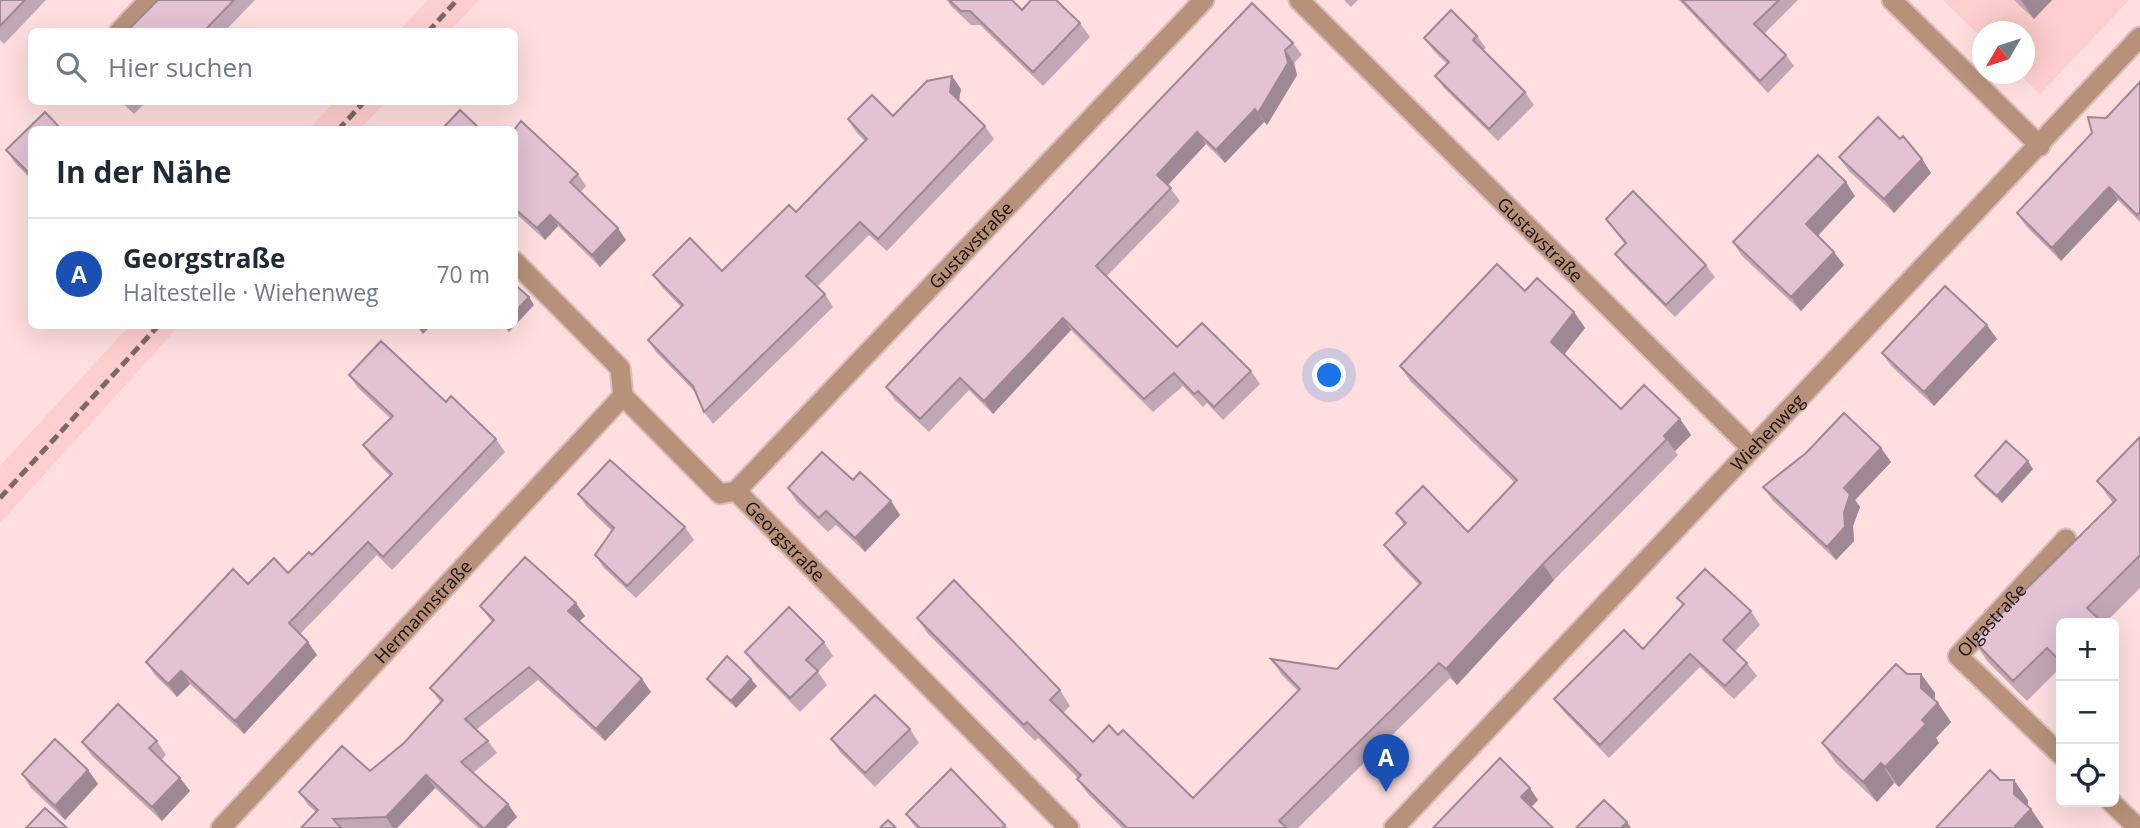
<!DOCTYPE html>
<html lang="de">
<meta charset="utf-8">
<style>
body{margin:0;font-family:"Open Sans",sans-serif;background:#f2f2f3;color:#1f2937}
.controls{position:absolute;right:21px;bottom:21px;display:grid;overflow:hidden;border-radius:10px;box-shadow:0 7px 28px #0002}
.controls button{width:63px;height:63px;display:grid;place-items:center;padding:0;border:0;border-bottom:2px solid #e0e1e3;background:#fff;color:#1f2937;font:35px sans-serif}
.compass{position:absolute;left:1972px;top:21px;width:63px;height:63px;border-radius:50%;background:#fff;box-shadow:0 7px 28px #0002;rotate:231deg}
.you{position:absolute;left:1330px;top:376px;width:24px;height:24px;margin:-18px;border:5px solid #fff;border-radius:50%;background:#1a73e8;box-shadow:0 0 0 10px #1a73e833}
.badge{display:grid;place-items:center;width:46px;height:46px;border-radius:50%;background:#1a73e8;color:#fff;font-size:23px;font-weight:700}
.pin{position:absolute;translate:-50% -58px;filter:drop-shadow(0 2px 4px #0008)}
.pin::after{content:'';position:absolute;top:37px;width:24px;height:21px;background:inherit;clip-path:polygon(0 0,100% 0,50% 100%)}
.list{margin:0;padding:0;list-style:none}
h2{display:flex;justify-content:space-between;align-items:center;height:91px;margin:0;padding:0 28px;font-size:30px}
h2 small{font-size:23px;font-weight:400;color:#747a83}
.list li{display:grid;grid-template-columns:46px 1fr auto;gap:21px;align-items:center;box-sizing:border-box;height:112px;padding:0 28px;border-top:2px solid #e0e1e3}
.list b{display:block;font-size:26px;white-space:nowrap}
.list p{margin:0;font-size:23px;white-space:nowrap;color:#747a83}
.list em{font-size:23px;font-style:normal;color:#747a83}
.icon{flex:none;width:38px;height:38px;fill:none;stroke:currentColor;stroke-width:2;stroke-linecap:round;stroke-linejoin:round}
.map{position:relative;flex:none;width:2140px;height:828px;overflow:hidden}
.search{position:absolute;background:#fff;box-shadow:0 7px 28px #0002;left:28px;top:28px;width:490px;height:77px;display:flex;align-items:center;gap:18px;box-sizing:border-box;padding:0 24px;border-radius:10px;color:#747a83;font-size:26px}
.panel{position:absolute;background:#fff;box-shadow:0 7px 28px #0002;left:28px;top:126px;width:490px;height:203px;border-radius:10px}
.map>svg:first-child{display:block}
.built{fill:#fecfce}
.lines{fill:none;stroke-linecap:round;stroke-linejoin:round}
.minor-casing{stroke:#d9bcbc;stroke-width:23}
.minor{stroke:#b79179;stroke-width:19}
.rail{stroke:#7d6868;stroke-width:5;stroke-dasharray:10 5;stroke-linecap:butt}
.wall{fill:#c2a7b5}
.shaded-wall{fill:#9e8894}
.building{fill:#e2c2d3;stroke:#9e8894;stroke-width:2}
.labels{text-anchor:middle;dominant-baseline:central;stroke-width:6;stroke-linejoin:round;paint-order:stroke}
.street-label{font-size:18px;fill:#190c0c;stroke:#faf2f2}
</style>
<div class="map">
<svg width="2140" height="828" viewBox="0 0 2140 828">
<rect width="100%" height="100%" fill="#fedede"/>
<path class="built" d="M428,0H479L450,31H399Z
M1943,0H2129L2040,94L2019,74H2024V32H1982V38Z
M334,102H386L360,129H309Z
M129,326H179L0,523V466Z"/>
<g class="lines">
<defs>
<g id="minor">
<path id="s1" d="M1299,0L1751,448"/>
<path d="M1892,0L2040,146"/>
<path d="M119,32L149,0"/>
<path d="M514,261L620,368L623,396L720,494L736,491"/>
<path id="s2" d="M736,491L1204,0"/>
<path id="s3" d="M736,491L1069,828"/>
<path id="s4" d="M2061,755L1958,656L2066,539"/>
<path d="M2111,802L2138,828"/>
<path id="s5" d="M221,828L623,396"/>
<path id="s6" d="M1394,828L2140,37"/>
</g>
</defs>
<use href="#minor" class="minor-casing"/>
<use href="#minor" class="minor"/>
<path class="rail" d="M428,32L457,0
M338,130L364,102
M0,498L158,326"/>
</g>
<path class="wall" d="M0,0H46L4,44L0,40Z
M158,0H255L224,32H126Z
M947,0H1012L1022,10L1080,23L1090,37L1043,86L980,25H971L951,6Z
M1344,0H1358L1351,7Z
M1679,0H1798L1764,34L1786,55L1794,66L1768,93Z
M2014,0H2052L2034,19Z
M1477,36L1486,48L1483,50L1525,92L1534,105L1498,141L1444,88L1435,76L1447,64L1433,50L1424,38Z
M1293,43L1302,55L1294,63L1297,75L1267,125L1264,122L1225,163L1206,144L1168,185L1180,201L1106,277L1177,347L1251,371L1260,384L1223,420L1207,403L1203,407L1183,386L1153,412L1071,330L993,414L969,390L929,432L895,400L886,387Z
M2140,82V222L2118,200L2061,261L2026,226L2017,213Z
M961,89L959,101L985,126L994,139L887,251L869,235L817,287L825,294L833,307L713,424L704,412L696,393L656,352L648,340L681,307L662,287L653,275L722,271L796,212L865,141L856,132L848,119L893,116Z
M121,102H146L134,114Z
M32,130V180L15,163L6,150Z
M514,130L578,174L586,186L581,192L626,240L600,267L558,226L545,240L514,212Z
M1839,157L1922,159L1931,173L1894,213L1849,171Z
M1855,196L1818,236L1844,265L1801,311L1742,256L1733,242Z
M1606,219L1706,265L1715,277L1675,317L1624,266L1615,254L1625,244Z
M1525,291L1574,312L1585,328L1564,355L1621,409L1680,419L1691,435L1675,451L1678,455L1554,580L1457,685L1450,678L1298,828H1122L1088,794L1077,779L1078,778L1038,738L1035,741L928,634L917,618L1060,690L1070,706L1063,713L1093,742L1118,735L1193,798L1298,691L1282,675L1271,659L1337,669L1419,585L1395,560L1384,545L1404,525L1396,513L1468,532L1514,482L1411,382L1400,366Z
M1997,339L1934,406L1892,367L1882,353Z
M349,375L446,402L496,439L505,452L392,570L377,555L300,634L317,655L244,734L190,684L177,697L155,675L146,662L248,584L288,573L312,555L390,476L372,458L363,445L390,418L358,388Z
M2140,437V588L2105,623H2061V668V667L2027,701L1987,661L1974,641L2113,503L2097,481Z
M1881,448L1891,462L1855,500L1860,507L1853,526L1854,541L1836,560L1773,501L1763,487Z
M2033,469L2002,503L1980,483L1975,476Z
M853,480L891,501L900,515L865,552L836,525L828,532L797,502L788,488Z
M578,494L685,527L694,540L636,598L604,568L595,555L612,531L587,507Z
M1677,598L1751,611L1760,625L1735,651L1747,663L1757,676L1734,699L1700,667L1609,758L1564,712L1554,699L1643,649L1683,606Z
M480,606L585,616L579,621L651,692L605,741L538,680L476,730L488,741L497,753L473,773L508,804L517,817L506,828H478L435,788L397,828H301L316,812L308,805L299,792L370,771L404,743L441,703L430,688L492,622Z
M824,642L833,656L818,672L827,685L800,712L755,666L745,652Z
M1907,674H1921L1935,693V700L1951,722L1936,738L1939,743L1899,787L1894,783L1877,802L1836,763L1822,743Z
M707,679L757,686L736,708L712,686Z
M910,729L919,743L875,787L840,752L831,739Z
M157,741L166,755L161,760L180,778L190,791L162,821L92,756L82,742Z
M88,770L98,784L65,820L31,788L22,774Z
M906,814L1005,825L1008,828H916Z"/>
<path class="shaded-wall" d="M2021,0H2052L2034,19Z
M1285,50L1294,63L1297,75L1267,125L1258,113Z
M952,76L961,89L958,104L950,92Z
M1255,109L1264,122L1225,163L1216,150Z
M1197,132L1206,144L1166,187L1157,175Z
M1922,159L1931,173L1894,213L1884,199Z
M1846,182L1855,196L1815,238L1806,224Z
M2109,187L2118,200L2061,261L2052,248Z
M550,215L558,226L545,240L537,228Z
M618,228L626,240L600,267L592,255Z
M1834,252L1844,265L1801,311L1791,297Z
M529,297L534,305L509,332L504,326H514V313Z
M1574,312L1585,328L1561,358L1551,342Z
M1063,318L1071,330L993,414L984,401Z
M1987,325L1997,339L1934,406L1924,392Z
M417,326H431L423,334Z
M1680,419L1691,435L1675,451L1664,436Z
M1881,448L1891,462L1855,500L1860,507L1853,526L1854,541L1836,560L1827,547L1844,513V488Z
M2028,461L2033,469L2002,503L1997,496Z
M891,501L900,515L865,552L855,538Z
M1543,564L1554,580L1457,685L1446,669Z
M576,603L585,616L577,624L568,611Z
M308,642L317,655L244,734L235,721Z
M181,671L190,684L177,697L168,684Z
M1921,674L1935,693V706L1938,703L1951,722L1936,738L1939,743L1899,787L1885,767L1922,720Z
M642,679L651,692L605,741L596,729Z
M751,679L757,686L736,708L731,701Z
M1881,763L1894,783L1877,802L1863,782Z
M88,770L98,784L65,820L55,806Z
M426,775L435,788L397,828H393L386,817Z
M180,778L190,791L162,821L152,807Z
M2014,780L2028,800V812L2031,809L2044,828H2016L2015,826Z
M1530,788L1538,800L1529,810L1521,797Z
M508,804L517,817L506,828H485Z
M1627,822L1631,828H1621Z"/>
<path class="building" d="M0,0H25L0,26Z
M158,0H234L203,32H126Z
M949,0H1012L1022,10L1031,0H1056L1080,23L1033,72L970,11H961Z
M1682,0H1779L1754,24L1786,55L1760,81Z
M1252,3L1293,43L1285,50L1288,63L1258,113L1255,109L1216,150L1197,132L1157,175L1171,188L1096,266L1177,347L1202,323L1251,371L1214,407L1198,391L1194,394L1174,373L1144,399L1063,318L984,401L960,378L920,419L886,387Z
M1451,10L1477,36L1473,40L1525,92L1489,129L1435,76L1449,62L1424,38Z
M952,76L950,92L985,126L878,239L860,222L806,276L825,294L704,412L693,386L648,340L683,305L653,275L690,238L722,271L789,205L796,212L867,139L848,119L872,95L893,116L927,81Z
M2140,82V212L2137,215L2109,187L2052,248L2017,213L2092,133L2088,117L2106,118Z
M460,110L481,130H441Z
M45,112L62,130H32V176L6,150Z
M1878,117L1900,139L1903,136L1922,159L1884,199L1839,157Z
M521,121L578,174L570,182L618,228L592,255L550,215L537,228L514,208V130Z
M1818,155L1846,182L1806,224L1834,252L1791,297L1733,242Z
M1633,191L1706,265L1666,305L1615,254L1626,243L1606,219Z
M1497,264L1525,291L1537,278L1574,312L1551,342L1621,409L1644,385L1680,419L1664,436L1667,439L1543,564L1446,669L1439,663L1279,821L1287,828H1127L1077,779L1081,775L1027,722L1024,725L917,618L954,580L1060,690L1050,700L1093,742L1109,725L1118,735L1123,730L1193,798L1300,689L1271,659L1337,669L1421,583L1384,545L1406,523L1396,513L1423,486L1468,532L1517,480L1400,366Z
M514,284L529,297L514,313Z
M1945,286L1987,325L1924,392L1882,353Z
M381,341L446,402L451,396L496,439L383,557L368,542L289,623L308,642L235,721L181,671L168,684L146,662L233,569L248,584L274,558L288,573L309,552L312,555L392,474L363,445L393,416L349,375Z
M1844,413L1881,448L1844,488L1850,494L1844,513L1845,527L1827,547L1763,487L1806,453Z
M2140,437V555L2087,608L2098,618L2093,623H2061V655L2058,659L2047,648L2013,681L1974,641L2116,500L2097,481Z
M2006,441L2028,461L1997,496L1975,476Z
M822,452L853,480L860,472L891,501L855,538L826,511L819,518L788,488Z
M610,460L685,527L627,586L595,555L614,528L578,494Z
M525,557L576,603L568,611L642,679L596,729L529,667L465,719L488,741L461,762L508,804L485,828H483L426,775L386,817L333,819L341,828H301L318,810L299,792L342,746L370,771L404,743L443,700L430,688L494,620L480,606Z
M1705,569L1751,611L1723,640L1747,663L1725,686L1690,654L1600,745L1554,699L1624,630L1643,649L1684,604L1677,598Z
M789,607L824,642L806,660L818,671L790,698L745,652Z
M727,656L751,679L731,701L707,679Z
M1896,664L1907,674H1921V688L1938,703L1922,720L1926,724L1885,767L1881,763L1863,782L1822,743Z
M875,695L910,729L865,773L831,739Z
M118,704L157,741L149,748L180,778L152,807L82,742Z
M55,739L88,770L55,806L22,774Z
M1500,758L1530,788L1521,797L1553,828H1433Z
M951,769L1005,825L1002,828H920L906,814Z
M1990,770L2000,780H2014V794L2031,809L2015,826L2018,828H1936Z
M1604,800L1627,822L1621,828H1576Z
M45,808L67,828H26Z
M888,820L896,828H880Z"/>
<g class="labels">
<g class="street-label">
<text stroke="none"><textPath href="#s1" startOffset="340">Gustavstraße</textPath></text>
<text stroke="none"><textPath href="#s2" startOffset="340">Gustavstraße</textPath></text>
<text stroke="none"><textPath href="#s6" startOffset="544">Wiehenweg</textPath></text>
<text stroke="none"><textPath href="#s3" startOffset="70">Georgstraße</textPath></text>
<text stroke="none"><textPath href="#s5" startOffset="296">Hermannstraße</textPath></text>
<text stroke="none"><textPath href="#s4" startOffset="192">Olgastraße</textPath></text>
</g>
</g>
</svg>
<div class="controls">
<button>+</button>
<button>−</button>
<button><svg class="icon" aria-label="locate" viewBox="0 0 24 24"><circle cx="12" cy="12" r="6"/><path d="M12 2v4M12 18v4M2 12h4M18 12h4"/></svg></button>
</div>
<svg class="compass" viewBox="-18 -18 36 36"><path d="M0-13l5 13h-10z" fill="#e53935"/><path d="M0 13l5-13h-10z" fill="#747a83"/></svg>
<div class="you"></div>
<div class="pin badge" style="left:1386px;top:792px;background:#1a4fb4">A</div>
<div class="search"><svg class="icon" aria-label="search" viewBox="0 0 24 24"><circle cx="10" cy="10" r="6"/><path d="M15 15l6 6"/></svg>Hier suchen</div>
<section class="panel">
<h2>In der Nähe<small></small></h2>
<ul class="list">
<li><span class="badge" style="background:#1a4fb4">A</span><div><b>Georgstraße</b><p>Haltestelle · Wiehenweg</p></div><em>70 m</em></li>
</ul>
</section>
</div>
